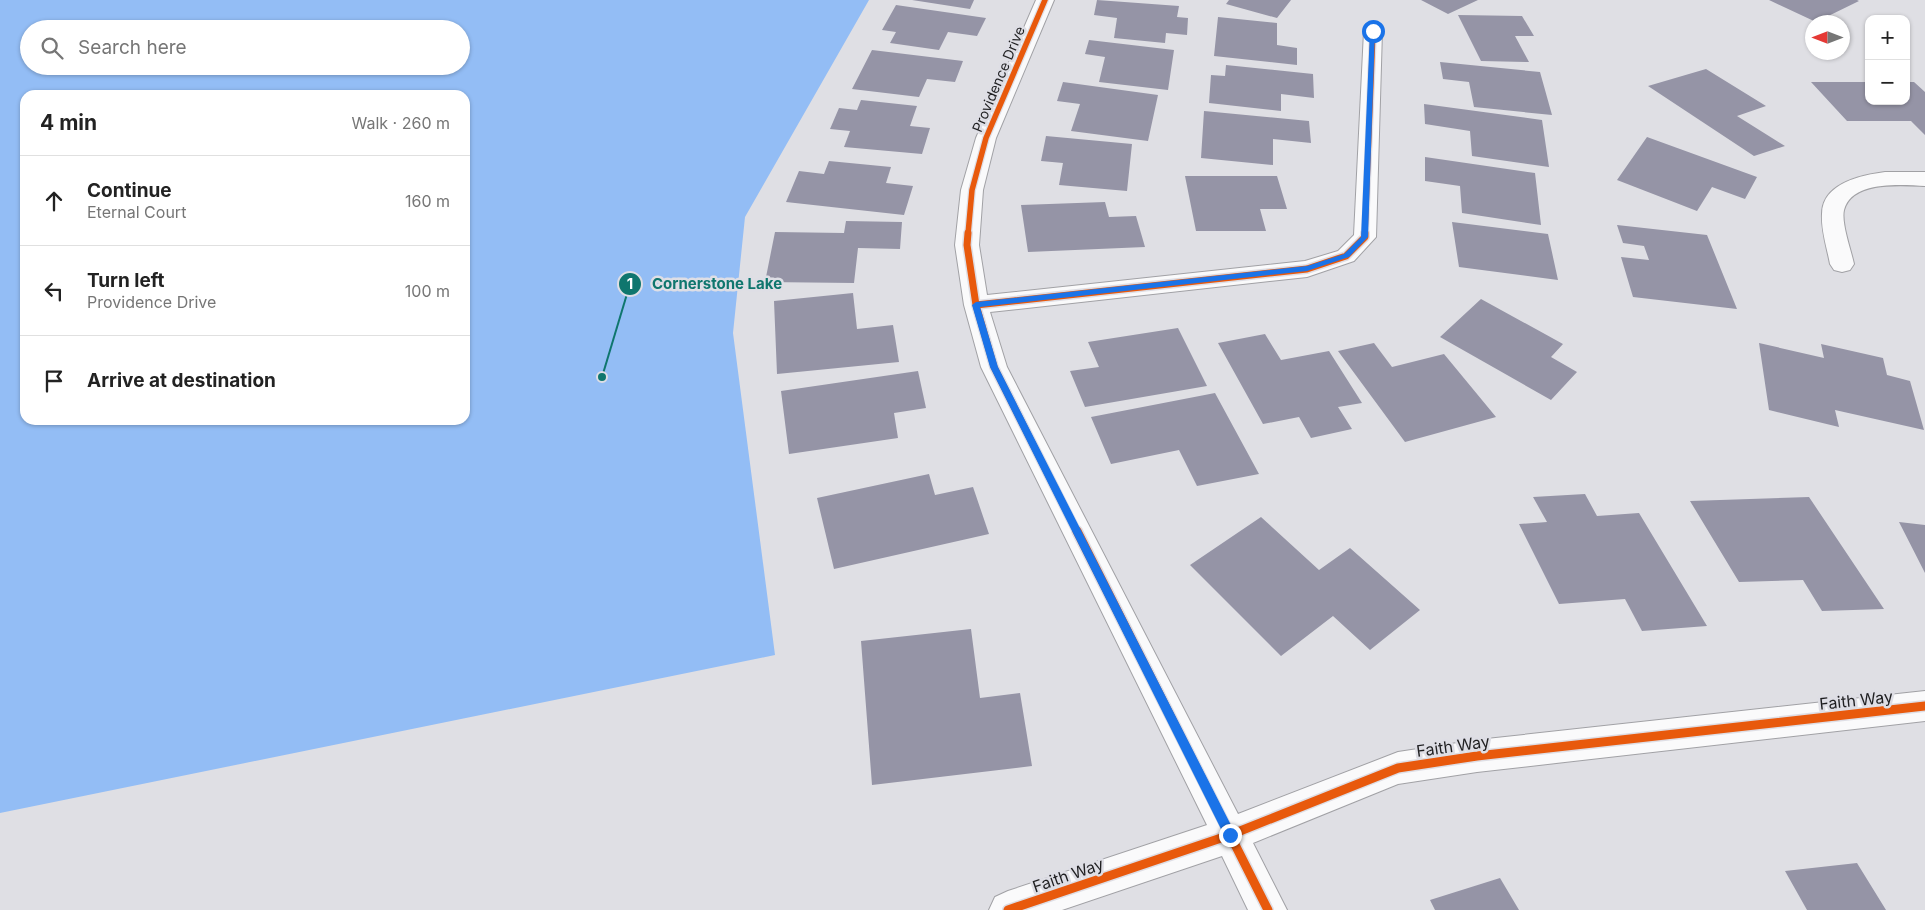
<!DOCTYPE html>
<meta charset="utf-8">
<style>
body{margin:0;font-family:Inter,sans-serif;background:#f6f6f6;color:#222}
.controls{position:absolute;right:15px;top:15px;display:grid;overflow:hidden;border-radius:10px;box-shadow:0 1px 4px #0004}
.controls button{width:45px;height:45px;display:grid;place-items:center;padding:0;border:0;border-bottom:1px solid #e0e0e0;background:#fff;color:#222;font:25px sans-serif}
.compass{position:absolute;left:1805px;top:15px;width:45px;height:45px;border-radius:50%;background:#fff;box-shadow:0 1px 4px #0004;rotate:270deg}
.stop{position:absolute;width:15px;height:15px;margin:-11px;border:4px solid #1a73e8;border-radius:50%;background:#fff}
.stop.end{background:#1a73e8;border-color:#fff;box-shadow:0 1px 5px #0008}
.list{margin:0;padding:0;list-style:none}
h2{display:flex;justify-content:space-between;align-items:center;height:65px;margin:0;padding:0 20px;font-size:21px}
h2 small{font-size:16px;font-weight:400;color:#767676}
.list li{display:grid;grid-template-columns:32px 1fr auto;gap:15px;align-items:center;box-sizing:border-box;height:90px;padding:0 20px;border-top:1px solid #e0e0e0}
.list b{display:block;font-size:19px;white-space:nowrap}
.list p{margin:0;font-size:16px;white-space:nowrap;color:#767676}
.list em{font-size:16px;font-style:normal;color:#767676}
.icon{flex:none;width:28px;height:28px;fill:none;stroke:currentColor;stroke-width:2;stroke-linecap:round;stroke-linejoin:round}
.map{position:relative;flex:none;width:1925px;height:910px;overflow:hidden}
.search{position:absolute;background:#fff;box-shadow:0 1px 4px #0004;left:20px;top:20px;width:450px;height:55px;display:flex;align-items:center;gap:12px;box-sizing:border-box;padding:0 18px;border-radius:28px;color:#767676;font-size:19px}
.panel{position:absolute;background:#fff;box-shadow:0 1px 4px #0004;left:20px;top:90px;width:450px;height:335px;border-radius:15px}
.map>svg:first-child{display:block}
.water{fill:#93bdf5;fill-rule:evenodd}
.building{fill:#9594a6}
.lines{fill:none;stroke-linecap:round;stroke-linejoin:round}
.street-casing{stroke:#a1a1a5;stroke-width:2}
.street{fill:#fafafb;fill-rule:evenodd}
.cycleway-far2-casing{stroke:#dedee5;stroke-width:8}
.cycleway-far1-casing{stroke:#dedee5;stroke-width:10}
.cycleway-casing{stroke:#dedee5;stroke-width:12}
.cycleway-far2{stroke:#e8590c;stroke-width:5.5}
.cycleway-far1{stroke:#e8590c;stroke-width:7}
.cycleway{stroke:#e8590c;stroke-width:9}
.route{fill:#1a73e8}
.labels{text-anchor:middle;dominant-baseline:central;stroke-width:5;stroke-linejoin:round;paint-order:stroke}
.street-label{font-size:14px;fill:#1f1f21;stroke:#dedee5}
.near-street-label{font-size:16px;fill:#1f1f21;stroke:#dedee5}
.leader{fill:none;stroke:#0f766e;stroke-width:2}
.callout-dot{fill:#0f766e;stroke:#dedee5;stroke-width:2}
.mark-label{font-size:15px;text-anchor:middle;font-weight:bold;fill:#fff}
.callout-label{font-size:15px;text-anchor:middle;font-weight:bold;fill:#0f766e;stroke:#dedee5;stroke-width:5;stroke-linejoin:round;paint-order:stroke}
</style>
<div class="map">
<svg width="1925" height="910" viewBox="0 0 1925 910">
<rect width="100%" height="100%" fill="#dfdfe4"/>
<path class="water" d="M0,0H869L745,217L733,333L775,655L0,813ZM29,29H461V66H29ZM25,95H465V420H25Z"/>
<path class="building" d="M912,0H974L970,9Z
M1097,0L1179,6L1177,17L1188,18L1187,35L1166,33L1165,43L1114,38L1117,18L1094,15Z
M1229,0H1291L1277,18L1226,4Z
M1421,0H1478L1448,14Z
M1769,0H1857L1859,1L1816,22Z
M896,5L986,18L977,36L948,32L939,50L890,43L896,32L882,30Z
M1458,15L1522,16L1534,36H1515L1529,62L1481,61Z
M1218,17L1277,23V45L1297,48V65L1214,56Z
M1089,40L1174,50L1168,90L1099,82L1105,57L1085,54Z
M872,50L963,61L955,82L927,79L919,97L852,89Z
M1440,62L1540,72L1552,115L1474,107L1469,82L1443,79Z
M1226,65L1313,74L1314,98L1281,94V111L1209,103L1211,75L1225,76Z
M1706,69L1766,106L1737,116L1785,146L1754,156L1648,86Z
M1063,82L1158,95L1148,141L1071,131L1080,104L1057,101Z
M1811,82H1869V101H1906V82H1914L1925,92V135L1911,121H1847Z
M861,100L917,106L910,126L930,128L922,154L844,147L850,131L830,129L839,108L857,110Z
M1424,104L1542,120L1549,167L1472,156L1470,131L1425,124Z
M1204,111L1309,121L1311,143L1273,139V165L1201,158Z
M1046,136L1132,144L1127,191L1059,185L1063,163L1041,161Z
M1647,137L1757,177L1745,199L1712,187L1697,211L1617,180Z
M1425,157L1535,173L1541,225L1462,213L1460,186L1425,181Z
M829,161L891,167L886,183L913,186L904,215L786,202L799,171L824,174Z
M1185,176H1277L1287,209H1260L1266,231H1196Z
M1105,202L1109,217L1136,216L1145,247L1028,252L1021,205Z
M846,221L902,222L900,249L858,248L854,283L765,282L775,232L844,233Z
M1452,222L1548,234L1558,280L1459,267Z
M1617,225L1707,235L1737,309L1633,297L1621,257L1649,260L1644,246L1623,243Z
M853,293L857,329L893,325L899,362L777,374L774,301Z
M1481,299L1563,344L1551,357L1577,372L1551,400L1440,337Z
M1178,328L1207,386L1085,407L1070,371L1099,367L1088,342Z
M1265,334L1281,360L1329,351L1362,403L1338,407L1352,429L1311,438L1299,417L1263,424L1218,343Z
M1374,343L1392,367L1444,354L1496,417L1405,442L1338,351Z
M1759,343L1824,358L1821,344L1883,358L1887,375L1910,381L1924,430L1835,410L1839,427L1769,410Z
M918,371L926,408L894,413L898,438L789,454L781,391Z
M1215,393L1259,474L1197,486L1179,450L1111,464L1091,417Z
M929,474L935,495L973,487L989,534L834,569L817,498Z
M1585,494L1597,516L1639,513L1707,626L1642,631L1625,599L1559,604L1519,524L1547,522L1533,497Z
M1809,497L1884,609L1822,611L1803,580L1739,582L1690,501Z
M1261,517L1319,570L1350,548L1420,610L1370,650L1333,616L1281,656L1190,565Z
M1899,522L1925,525V573Z
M971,629L980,698L1020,693L1032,766L872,785L861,641Z
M1857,863L1886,910H1807L1785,871Z
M1500,878L1519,910H1435L1430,900Z"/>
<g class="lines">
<defs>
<path id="street" d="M1036,0H1054L996,138L983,190L979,245L987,295L1305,261L1338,251L1354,235L1364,31L1366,27L1373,25L1380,27L1382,31L1376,237L1354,261L1307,277L990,312L1007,367L1238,814L1398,752L1477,740L1925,691V721L1477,772L1398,784L1253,843L1287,910H1248L1222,856L1062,910H989L995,897L1008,891L1207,825L981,367L964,305L955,245L961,190L976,138Z
M1885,172H1925V186C1902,185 1852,180 1844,210C1841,223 1851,250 1854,264L1850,270L1842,272L1834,270L1830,264C1827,248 1821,230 1822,214C1822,183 1862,175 1885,172Z"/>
</defs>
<use href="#street" class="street-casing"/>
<use href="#street" class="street"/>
<defs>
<path id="cycleway-far2" d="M968,234L972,190L986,138L1045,0
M1365,234L1373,31"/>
<path id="cycleway-far1" d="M968,233L967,245L976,305L994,367L1077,532
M976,305L1307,269L1346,256L1365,237V233"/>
<path id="cycleway" d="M1077,531L1268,910
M1008,910L1230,835L1398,768L1477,756L1925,706"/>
</defs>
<use href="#cycleway-far2" class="cycleway-far2-casing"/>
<use href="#cycleway-far1" class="cycleway-far1-casing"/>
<use href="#cycleway" class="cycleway-casing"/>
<use href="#cycleway-far2" class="cycleway-far2"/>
<use href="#cycleway-far1" class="cycleway-far1"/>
<use href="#cycleway" class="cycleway"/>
</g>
<path class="route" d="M1373,30L1375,31L1368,237L1349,257L1307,271L980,307L998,367L1234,831L1235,835L1234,839L1230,840L1226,839L990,367L972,305L976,302L1307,266L1344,254L1361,237L1370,31Z"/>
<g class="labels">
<g class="street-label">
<text transform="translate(998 79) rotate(-67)">Providence Drive</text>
</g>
<g class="near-street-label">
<text transform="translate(1856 700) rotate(-6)">Faith Way</text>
<text transform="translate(1453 746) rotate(-8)">Faith Way</text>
<text transform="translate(1068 875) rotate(-19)">Faith Way</text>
</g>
</g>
<path class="leader" d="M602 377L630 284"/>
<g class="callout-dot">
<circle cx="602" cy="377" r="5"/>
<circle cx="630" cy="284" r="12"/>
</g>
<g class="mark-label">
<text x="630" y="289">1</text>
</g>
<g class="callout-label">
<text x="717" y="289">Cornerstone Lake</text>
</g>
</svg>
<div class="controls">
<button>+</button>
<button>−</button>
</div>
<svg class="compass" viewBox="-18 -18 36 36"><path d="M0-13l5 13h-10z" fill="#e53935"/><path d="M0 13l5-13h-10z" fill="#767676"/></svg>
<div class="stop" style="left:1373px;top:31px"></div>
<div class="stop end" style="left:1230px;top:835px"></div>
<div class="search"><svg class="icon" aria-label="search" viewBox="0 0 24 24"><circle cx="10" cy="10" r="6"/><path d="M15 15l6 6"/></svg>Search here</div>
<section class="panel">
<h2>4 min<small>Walk · 260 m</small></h2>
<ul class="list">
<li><svg class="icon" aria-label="ahead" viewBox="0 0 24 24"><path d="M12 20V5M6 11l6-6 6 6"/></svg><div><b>Continue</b><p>Eternal Court</p></div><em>160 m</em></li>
<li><svg class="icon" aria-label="left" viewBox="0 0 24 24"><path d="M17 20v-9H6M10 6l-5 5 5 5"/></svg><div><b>Turn left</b><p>Providence Drive</p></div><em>100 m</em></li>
<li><svg class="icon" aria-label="arrive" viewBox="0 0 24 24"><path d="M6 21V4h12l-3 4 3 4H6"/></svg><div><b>Arrive at destination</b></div></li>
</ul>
</section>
</div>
